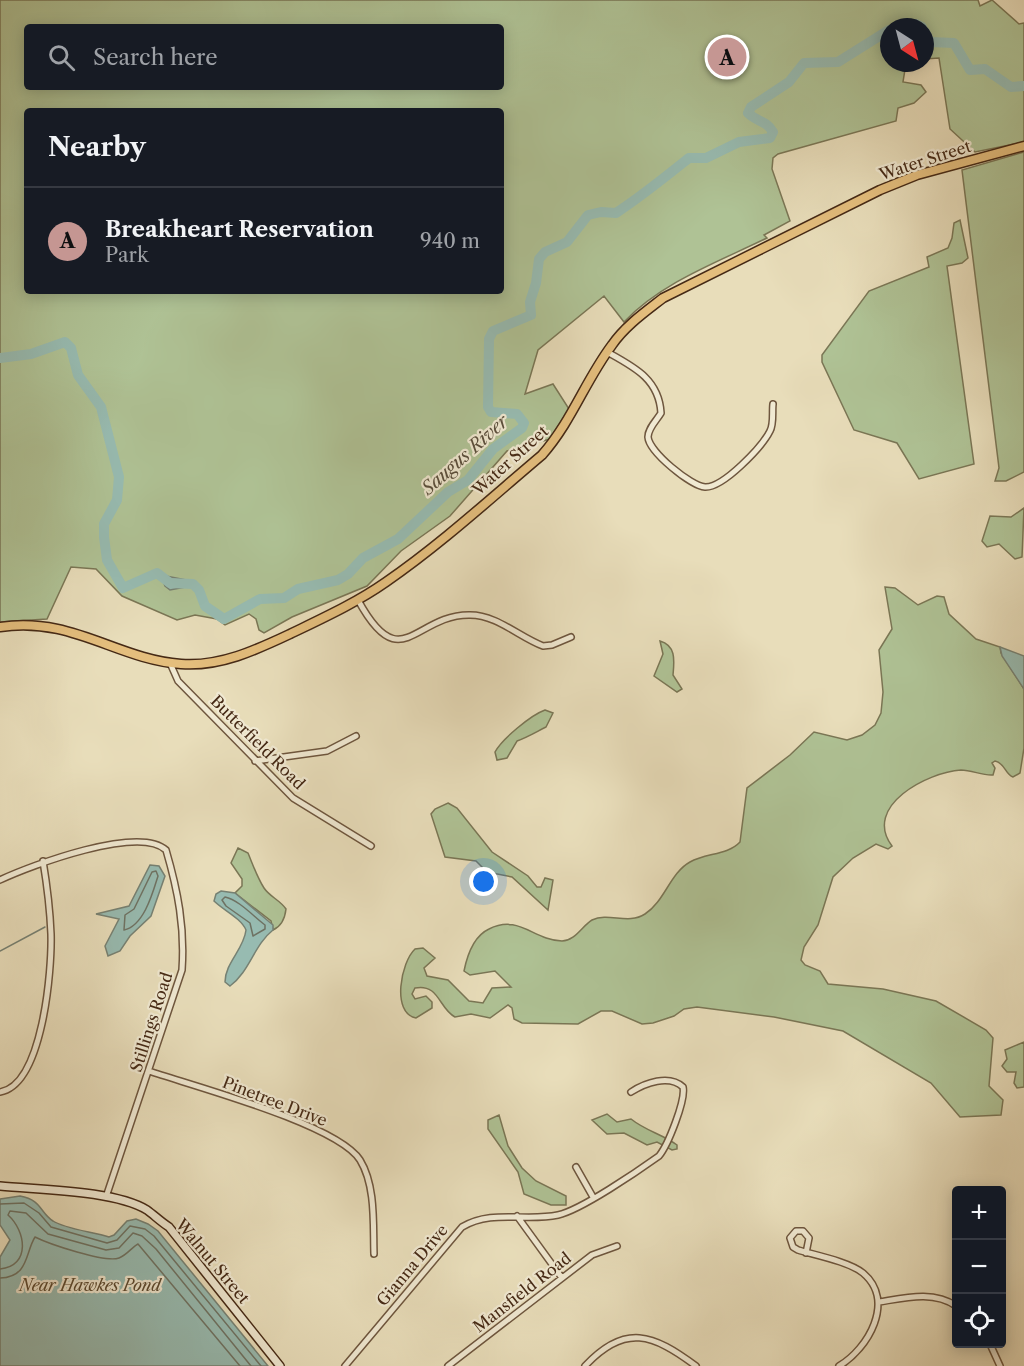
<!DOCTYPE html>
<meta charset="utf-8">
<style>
body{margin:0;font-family:"Libre Caslon Text",serif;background:#20242c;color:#f1f3f6}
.controls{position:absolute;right:18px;bottom:18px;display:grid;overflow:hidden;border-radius:6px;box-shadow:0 3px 15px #0003}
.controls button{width:54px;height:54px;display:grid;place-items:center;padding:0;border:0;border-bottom:2px solid #363941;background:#171b24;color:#f1f3f6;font:30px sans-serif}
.compass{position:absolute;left:880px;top:18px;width:54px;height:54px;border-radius:50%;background:#171b24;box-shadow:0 3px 15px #0003;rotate:144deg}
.you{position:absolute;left:484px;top:882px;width:21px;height:21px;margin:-15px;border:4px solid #fff;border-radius:50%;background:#1a73e8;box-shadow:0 0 0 9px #1a73e833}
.badge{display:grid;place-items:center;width:39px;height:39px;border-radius:50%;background:#c59692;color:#111;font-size:20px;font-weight:700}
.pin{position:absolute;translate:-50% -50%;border:3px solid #fff;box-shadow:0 2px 6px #0006}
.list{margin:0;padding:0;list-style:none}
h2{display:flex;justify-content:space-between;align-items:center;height:78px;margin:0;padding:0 24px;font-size:26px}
h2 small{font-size:20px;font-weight:400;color:#9ea1a6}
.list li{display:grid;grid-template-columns:39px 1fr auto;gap:18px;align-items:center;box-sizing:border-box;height:108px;padding:0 24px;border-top:2px solid #363941}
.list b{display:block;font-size:22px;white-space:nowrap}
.list p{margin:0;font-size:20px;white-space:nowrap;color:#9ea1a6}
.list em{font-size:20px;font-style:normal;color:#9ea1a6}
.icon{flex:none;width:33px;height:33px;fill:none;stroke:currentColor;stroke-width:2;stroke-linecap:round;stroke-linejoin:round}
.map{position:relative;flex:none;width:1024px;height:1366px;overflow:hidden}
.search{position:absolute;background:#171b24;box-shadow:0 3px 15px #0003;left:24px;top:24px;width:480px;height:66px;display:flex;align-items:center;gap:15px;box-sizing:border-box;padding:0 21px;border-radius:6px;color:#9ea1a6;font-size:22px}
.panel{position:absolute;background:#171b24;box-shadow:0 3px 15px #0003;left:24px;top:108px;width:480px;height:186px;border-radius:6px}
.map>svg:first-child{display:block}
.green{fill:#afc295;stroke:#7a7655;stroke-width:1.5;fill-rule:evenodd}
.water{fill:#97bbb1;stroke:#768173;stroke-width:1.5}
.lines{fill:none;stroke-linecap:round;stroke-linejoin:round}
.shore{stroke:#6e7263;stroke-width:1.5}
.stream{stroke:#768173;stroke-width:1.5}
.river{stroke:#97bbb1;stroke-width:10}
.minor-casing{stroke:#6e563e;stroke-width:8}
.secondary-casing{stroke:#452915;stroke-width:10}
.primary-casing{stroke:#452915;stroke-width:11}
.minor{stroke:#f0e9d2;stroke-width:5}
.secondary{stroke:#f0e9d2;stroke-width:7}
.primary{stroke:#e4be7d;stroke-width:8}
.labels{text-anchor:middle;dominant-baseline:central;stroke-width:4.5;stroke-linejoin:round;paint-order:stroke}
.street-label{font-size:16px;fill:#452915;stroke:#f0e9d2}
.park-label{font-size:16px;font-style:italic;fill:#5a482f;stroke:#f0e9d2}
.water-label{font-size:18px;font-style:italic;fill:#5a4e3c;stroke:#f0e9d2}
</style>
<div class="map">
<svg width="1024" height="1366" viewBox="0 0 1024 1366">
<rect width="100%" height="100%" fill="#e8ddba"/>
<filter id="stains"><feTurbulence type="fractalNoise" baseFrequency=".00333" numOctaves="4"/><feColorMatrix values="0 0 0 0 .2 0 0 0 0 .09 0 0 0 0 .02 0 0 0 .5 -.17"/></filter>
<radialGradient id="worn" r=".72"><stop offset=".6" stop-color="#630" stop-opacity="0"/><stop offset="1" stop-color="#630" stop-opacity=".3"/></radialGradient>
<path class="green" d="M0,0H978L980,6L992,0L1019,24L1024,23V142L975,152L950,129L939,58L925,59V27H889V63H906L903,82L921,85L926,92L914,103L898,108L896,121L778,154L773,158L772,169L790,221L764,235L767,238C718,262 662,282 624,322L604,296L538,350L525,394L553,384L569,409L550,439L507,451L450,516L401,551L367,586L292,617L264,633L259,630L256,619L249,614L225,625L217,619L195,615L177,620L122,596L96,569L71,567L47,619L0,622ZM27,27H501V87H27ZM27,111H501V291H27Z
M1024,152V472L1006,481H995L999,468L962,170Z
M960,220L968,258L962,263L947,266L974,464L919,479L897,443L854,430L822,362V355L869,291L929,267L927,257L948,248L952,238L954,223Z
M1024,508L1022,557L1015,559L999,544L987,547L982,541L990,516L1011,517Z
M885,587L895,588L918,605L937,596L944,597L949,614L976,639L1000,647L1001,653L1024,689V748L1020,773L1013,777C1005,774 1005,763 995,761L992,763L995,768L993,775C983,776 972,770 961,770C928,772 862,806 892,846L888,849L876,844L853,858L833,877L818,925L804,947L801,960L805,965L820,971L828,984L883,989L936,1001L986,1030L993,1038L989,1086L1003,1100L1001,1115L960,1117L931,1083L843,1031L774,1017L697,1007L684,1009L674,1016L653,1023L642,1024L612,1011H601L578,1024L522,1023L514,1019L512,1008L508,1005L490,1018L471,1014L455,1017C439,1009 439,983 415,988L412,994L415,999L426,996L432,1002V1008L416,1018C391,1013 401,962 415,949L423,948L435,958L424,968L427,976L448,980L469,1001L483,1003L492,988L511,987L495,971L470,975L464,971C467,956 474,936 489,929C519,914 533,940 562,941C575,941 582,926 592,920C609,912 628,925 645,914C665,901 670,873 690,862C706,853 728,855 740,842L747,788L790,755L814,732L847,740L862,735L875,725L881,713L883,692L879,650L892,629Z
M660,641C677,646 674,662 673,675L682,689L677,692L654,676L663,654Z
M545,710L553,713L546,727C536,732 528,737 517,741L507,758L497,760L495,752C502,739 531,715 545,710Z
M448,803L457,808L492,852L528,876L537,887H541L545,878L553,880L548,910L512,877L487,872L476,861L445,857L431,814L435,809Z
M238,848L248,853C253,865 257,877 264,888C270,897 280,900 286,909C285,918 282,926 273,930L271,921L235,893L242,886V879L231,863Z
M1024,1042V1087L1017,1088L1014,1083L1016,1072H1007L1002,1066L1007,1059L1005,1050Z
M607,1114L617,1122L631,1119C646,1131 662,1134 677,1145V1149L672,1150L657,1142L647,1145L624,1133L607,1134L592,1120Z
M499,1115L508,1146L522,1168L536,1181L566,1196V1205H551L524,1194L518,1172L488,1129V1120Z"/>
<path class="water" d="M161,575L191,581L196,585L170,590L165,586Z
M1000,647L1024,656V689L1002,656Z
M150,865L159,866L165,876L151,916L130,936L120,951L108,956L105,946L119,919L96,914L129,906Z
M221,891L235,893L273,925V930C254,945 250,971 230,986L225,982C225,963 244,949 246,930C241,918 223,910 214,901L216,894Z
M20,1196C42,1200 40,1213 53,1221C65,1229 94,1232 109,1237L114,1235L127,1221L136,1219L148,1224L158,1231L268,1366H0V1257L10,1240L0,1225V1199Z"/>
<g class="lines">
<path class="shore" d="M156,871L158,876C153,892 144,926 124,930L125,915L134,909L152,872Z
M225,897C239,900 253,916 265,925V929L253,936L250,923L226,906L222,900Z
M0,1204L24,1203L39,1213L51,1227L107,1243L117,1240L130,1226L145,1229L154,1236L261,1366
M0,1269C31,1266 26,1231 8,1215L10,1211L26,1213L48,1234L106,1250L119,1248L133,1233L142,1236L156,1249L251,1366
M0,1278C29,1277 25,1253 35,1237C49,1244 105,1263 119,1258C127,1255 132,1247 138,1244L240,1366"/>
<path class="stream" d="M0,951L45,927"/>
<path class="river" d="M911,27L916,24L922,27
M925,32L930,42L954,43L970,70L985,69L1011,87L1024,86
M0,358L31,354L65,342L71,348L78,375L101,407L119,477L117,500L104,524V537L107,560L123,588L157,573L170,583L193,584L199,590L205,606L224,619L260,599L284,598L298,589L338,580L348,574L363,558L398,539L448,492L468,480L493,449L522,428L524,423L517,414L491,412L488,407L489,339L493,331L531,315L530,302L536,283L539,259L545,252L567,242L588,215L601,212L616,213C642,196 664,178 689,158H706L739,142L770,138L773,132C766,120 757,122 748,113L751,107L789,82L804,63L838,62L889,30"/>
<defs>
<path id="minor" d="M607,352C634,367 659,379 661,413C657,420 648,428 648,437C649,452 691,486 705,487C723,488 762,447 770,431C774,424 772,412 773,404
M358,600C401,679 415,614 470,615C497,615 519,637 543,646L552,645L571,637
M170,663L178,681L293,798L371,846
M255,761L327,751L356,736
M0,880C32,865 139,825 166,850C178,891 185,928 182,970L106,1197
M149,1071C193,1086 337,1124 360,1160C376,1186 373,1225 374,1254
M0,1092C43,1085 52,969 51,934C50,910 47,885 43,861
M576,1167L593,1197
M517,1216L562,1278
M806,1253L809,1238L803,1231H796L790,1238L793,1247L798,1250C815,1255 850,1262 863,1273C896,1301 868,1349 839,1366
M879,1302C904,1298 934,1290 956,1306
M990,1344L1000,1366
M345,1366L462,1227C492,1209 525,1222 558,1215C581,1210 638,1171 659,1156C668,1145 686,1100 683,1087C669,1074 645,1083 631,1092
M448,1366L592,1255L617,1246
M585,1366C625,1323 653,1334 696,1366"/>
<path id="secondary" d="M0,1186C39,1190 114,1190 147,1210C154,1215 161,1222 169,1227L280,1366"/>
<path id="primary" d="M0,627C72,616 116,659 181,664C220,667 256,650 290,634C323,618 356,603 386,582C441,544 491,498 542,455C572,421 585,381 612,345C625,326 645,312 663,298L880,190L917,175L1024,146"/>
</defs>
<use href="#minor" class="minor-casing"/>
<use href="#secondary" class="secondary-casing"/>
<use href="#primary" class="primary-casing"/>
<use href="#minor" class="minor"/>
<use href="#secondary" class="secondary"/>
<use href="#primary" class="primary"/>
</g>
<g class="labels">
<g class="street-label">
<text transform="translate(925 160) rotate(-18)">Water Street</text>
<text transform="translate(510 460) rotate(-42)">Water Street</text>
<text transform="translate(258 742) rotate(45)">Butterfield Road</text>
<text transform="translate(151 1022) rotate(-72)">Stillings Road</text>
<text transform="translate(275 1101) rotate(21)">Pinetree Drive</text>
<text transform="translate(213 1261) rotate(50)">Walnut Street</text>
<text transform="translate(412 1265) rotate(-50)">Gianna Drive</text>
<text transform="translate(522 1292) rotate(-38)">Mansfield Road</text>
</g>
<g class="park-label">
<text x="90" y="1285">Near Hawkes Pond</text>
</g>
<g class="water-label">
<text transform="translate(465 455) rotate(-42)">Saugus River</text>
</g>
</g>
<rect width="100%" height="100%" filter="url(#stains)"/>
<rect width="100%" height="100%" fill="url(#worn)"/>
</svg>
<div class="controls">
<button>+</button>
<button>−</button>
<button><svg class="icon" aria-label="locate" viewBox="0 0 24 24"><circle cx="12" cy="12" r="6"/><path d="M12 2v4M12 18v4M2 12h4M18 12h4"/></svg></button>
</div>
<svg class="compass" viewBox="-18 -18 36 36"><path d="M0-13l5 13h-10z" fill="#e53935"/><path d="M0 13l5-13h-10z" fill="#9ea1a6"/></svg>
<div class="you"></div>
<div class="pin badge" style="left:727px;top:57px">A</div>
<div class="search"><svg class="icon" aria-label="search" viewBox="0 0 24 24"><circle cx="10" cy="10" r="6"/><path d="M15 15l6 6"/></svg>Search here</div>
<section class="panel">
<h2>Nearby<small></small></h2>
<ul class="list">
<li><span class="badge">A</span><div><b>Breakheart Reservation</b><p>Park</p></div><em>940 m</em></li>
</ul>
</section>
</div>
